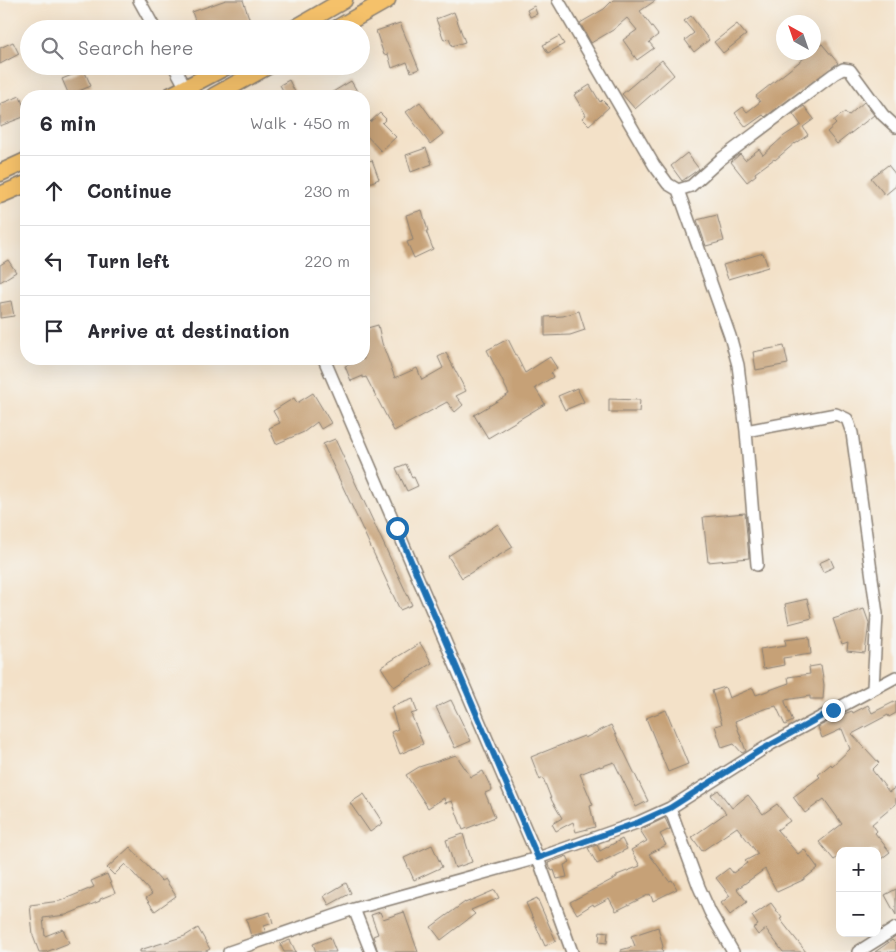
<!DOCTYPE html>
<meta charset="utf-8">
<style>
body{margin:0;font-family:Mali,sans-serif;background:#f7f7f7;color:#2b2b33}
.controls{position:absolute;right:15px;bottom:15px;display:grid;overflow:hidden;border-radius:10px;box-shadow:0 5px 20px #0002}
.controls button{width:45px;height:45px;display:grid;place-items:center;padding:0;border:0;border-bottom:1px solid #e1e1e2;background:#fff;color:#2b2b33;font:25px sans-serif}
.compass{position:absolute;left:776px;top:15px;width:45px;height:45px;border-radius:50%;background:#fff;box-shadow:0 5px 20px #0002;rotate:320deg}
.stop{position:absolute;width:15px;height:15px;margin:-11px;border:4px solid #1f6fb2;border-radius:50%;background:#fff}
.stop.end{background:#1f6fb2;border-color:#fff;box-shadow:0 1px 5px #0008}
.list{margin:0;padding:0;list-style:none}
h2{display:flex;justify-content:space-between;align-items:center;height:65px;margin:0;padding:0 20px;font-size:21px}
h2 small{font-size:16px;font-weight:400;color:#7c7c81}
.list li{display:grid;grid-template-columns:32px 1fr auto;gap:15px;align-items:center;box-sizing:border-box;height:70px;padding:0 20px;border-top:1px solid #e1e1e2}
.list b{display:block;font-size:19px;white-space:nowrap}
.list em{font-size:16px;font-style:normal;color:#7c7c81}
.icon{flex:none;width:28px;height:28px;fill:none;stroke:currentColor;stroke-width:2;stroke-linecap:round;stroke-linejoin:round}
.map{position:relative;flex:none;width:896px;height:952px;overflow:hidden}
.search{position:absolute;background:#fff;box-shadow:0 5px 20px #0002;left:20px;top:20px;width:350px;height:55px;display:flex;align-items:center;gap:12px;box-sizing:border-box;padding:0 18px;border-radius:28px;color:#7c7c81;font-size:19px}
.panel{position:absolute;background:#fff;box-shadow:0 5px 20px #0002;left:20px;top:90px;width:350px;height:275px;border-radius:20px}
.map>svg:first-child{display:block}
.building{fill:#c6a177}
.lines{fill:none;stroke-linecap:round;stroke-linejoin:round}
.minor-casing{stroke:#887e72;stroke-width:14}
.highway-casing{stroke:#887e72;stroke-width:19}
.minor{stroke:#fff;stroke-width:11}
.highway{stroke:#f5c16b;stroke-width:16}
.route{stroke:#1f6fb2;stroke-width:6}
</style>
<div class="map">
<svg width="896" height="952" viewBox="0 0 896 952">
<rect width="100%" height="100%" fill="#f6f6f2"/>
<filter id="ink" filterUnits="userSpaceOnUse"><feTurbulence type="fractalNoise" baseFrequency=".02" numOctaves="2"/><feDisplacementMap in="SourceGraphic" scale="10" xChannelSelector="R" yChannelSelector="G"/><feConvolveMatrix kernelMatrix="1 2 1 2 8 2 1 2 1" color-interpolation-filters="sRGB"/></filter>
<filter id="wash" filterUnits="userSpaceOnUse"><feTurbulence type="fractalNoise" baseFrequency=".0096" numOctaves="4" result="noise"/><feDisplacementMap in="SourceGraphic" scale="20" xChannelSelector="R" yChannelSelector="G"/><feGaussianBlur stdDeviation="1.12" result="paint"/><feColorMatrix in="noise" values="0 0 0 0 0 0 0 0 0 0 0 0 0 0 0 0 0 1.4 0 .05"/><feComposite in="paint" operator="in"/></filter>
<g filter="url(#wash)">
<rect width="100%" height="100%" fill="#f3e1c8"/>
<g id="blocks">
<path class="building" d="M226,0H243L250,21L230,29H198L192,12Z
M613,0H656L640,11L658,35L649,42L654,48L637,60L623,40L637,30L627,18L613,30L591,43L580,23L604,9Z
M534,6L537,14L530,17L527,10Z
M454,12L465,42L452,46L449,39L444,40L436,19Z
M691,16L709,40L694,52L685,40L694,33L684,21Z
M400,23L419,69L411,72L407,62L392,68L388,54L384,55L376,31Z
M737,24L746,35L723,53L714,42Z
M559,36L564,44L548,53L543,45Z
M13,42L19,54L0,64V48Z
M822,44L838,63L765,117L763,115L746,127L735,113L743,107L747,112L760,102L756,96Z
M662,60L674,75L635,109L622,94Z
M84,70L91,86L69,95L62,79Z
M289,80L297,96H286L280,85Z
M351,81L360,96H326Z
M590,85L600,102L602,100L609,107L589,125L582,118L586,115L574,95Z
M20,96L24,108L26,106V116L0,126V104Z
M420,102L443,134L430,144L406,112Z
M864,102L874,115L837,144L827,132L836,124L833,121L845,112L848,116Z
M804,106L814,119L803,127L808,135L795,144V143L775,160L774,159L755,173L756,175L747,182L731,162L740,154L745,160L759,149L763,155L784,136L801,125L793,114Z
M380,113L386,119L382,123L396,137L381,151L364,133V124L368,120L370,122Z
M426,148L432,164L411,172L406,155Z
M687,153L699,169L682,181L671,166Z
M372,160L379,179L364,185V163Z
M888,165L896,175V186L885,195L871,178Z
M422,210L428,231H426L433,249L414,258L407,242L413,240L406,215Z
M717,215L724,241L706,246L697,220Z
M763,253L768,267L728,279L723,265Z
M8,260L16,272L0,282V265Z
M11,301L14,316L0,318V303Z
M579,311L585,330L570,335L545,336V317L563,316Z
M378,325L382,343L395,378L417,368L422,380L443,368L438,357L446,353L466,391L456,396L463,405L455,412L447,402L394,431L366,377L363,378V376L351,381L345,366L364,359V329Z
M508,339L525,373L550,357L557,368L551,373L553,377L535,388L545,404L488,438L474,415L509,394L487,350Z
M784,346L788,364L756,370L753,352Z
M577,388L584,402L565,410L558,396Z
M313,393L331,423L321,429L317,422L304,432L276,444L269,428L280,423L273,411L294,398L297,403Z
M609,399L640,400L639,412H609Z
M335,439L412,605L400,610L323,444Z
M406,464L412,478L414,477L418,486L407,491L396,468Z
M745,513L749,558L708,562L703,517Z
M498,524L513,547L462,578L448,556Z
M830,558L834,567L823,572L819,563Z
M807,599L812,618L789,624L785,604Z
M864,609L869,623L865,653L847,651L848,643L842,645L833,619Z
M809,637L811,654L783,658L784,665L763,669L760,649L786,645L785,640Z
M420,643L432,663L394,687L381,667Z
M821,665L824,685L823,699H810V696L785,700V702L793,721L785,725L776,706L764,709L735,721L746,751L742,753L734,744L722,748L715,726L722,724L712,691L725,687L729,698L753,688L756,695L789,683L788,677L810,674L809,667Z
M413,699L417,712L411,714L423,744L400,754L391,732L398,729L391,707Z
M451,700L471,741L455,748L436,707Z
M896,701V713L889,717L888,715L852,734L879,763L872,770L889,792L896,787V804L872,824L877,831L875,833L890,852L877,862V851H840V856L834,860L819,842L842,824L824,799L805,813L793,797L820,777L818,775L831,764L832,766L850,749L842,729L822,738L818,727L841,715L852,711L853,713L868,705L872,713Z
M666,710L688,764L668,772L646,718Z
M611,725L648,801L636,807L614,762L600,767V766L580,774L593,805L590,806L595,827L576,832L573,822L556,831L552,824L562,818L552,801L543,778L540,780L531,757L584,736L585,738Z
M456,755L471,777L483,771L492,790L485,793L495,817L463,830L452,801L445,803L444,798L428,808L406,775L419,767Z
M718,790L732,808L748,795L763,814L777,804L790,821L777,830L798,854L804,849L818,868L803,880L777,892L765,869L737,889L747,902L730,915L721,903L730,896L716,878L729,868L733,873L747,863L745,861L758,854L737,827L702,851L692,837L726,813L711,795Z
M364,794L383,823L370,832L350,803Z
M665,818L670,829L660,834L666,845L649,854L669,881L672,880L677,889L653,901L650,894L616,911L609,898L594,906L593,904L577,914L570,902L617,877V875L640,866L631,850L647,841L640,830Z
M463,834L472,862L455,868L446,840Z
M622,839L627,849L597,864L588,848L597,845L600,851Z
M432,845L442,867L414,880L404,858Z
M130,847L161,881L165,879L176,896L155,911L146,898L152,894L125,864L114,875L107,868Z
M567,856L570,862L564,865L567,877L557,879L554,870L552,871L548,863Z
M107,874L115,893L100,899V901L66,915L43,918L45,936L63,929L69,943L46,952H39L33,936L30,905L60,901L94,887L91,881Z
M346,883L351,893L329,905L324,896Z
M896,889V915L885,895Z
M495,890L499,898L471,910L475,914L441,940L431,927L465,902V903Z
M537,898L556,941L545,946L526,903Z
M771,903L782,918L780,919L806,952H783L766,929L758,935L753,928L758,925L752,916Z
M270,912L273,923L264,926L265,932L251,936L246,919Z
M380,912L383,919L404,912L418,952H378L373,936L378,934L371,915Z
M658,927L663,947L662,948L663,952H621V950L635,946L631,936Z
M198,928L210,949L204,952H140V950L185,936Z
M600,931L608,932L607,943L599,942Z
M330,937L336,952H316L313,944Z
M290,940L296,952H284L280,944Z
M892,940L896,944V952H875Z"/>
</g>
</g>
<g filter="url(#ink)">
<use href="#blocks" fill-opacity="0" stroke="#887e72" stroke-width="1"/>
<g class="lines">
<defs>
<path id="minor" d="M139,0L155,29
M558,0L654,165L668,184L678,190L691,186L721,159L834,74L843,69L850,70L883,115L896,127
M174,66L186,88
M678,190L730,336L738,365L746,431L757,565
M324,359L538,858L572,952
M746,431L836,414L847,419L852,433L877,614L873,688
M670,808L699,887L710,912L733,952
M354,909L371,952
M229,952L354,909L538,858L639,822L670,808L771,744L896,677
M858,952L896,928"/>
<path id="highway" d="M294,29L344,0
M336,29L387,0
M170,96L227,66
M214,96L268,66
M0,173L26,161
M0,195L26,184"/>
</defs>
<use href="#minor" class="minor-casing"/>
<use href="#highway" class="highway-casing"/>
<use href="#minor" class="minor"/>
<use href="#highway" class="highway"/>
</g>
</g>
<g class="lines" filter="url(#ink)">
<path class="route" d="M397,528L538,858L639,822L670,808L761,750L833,710"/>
</g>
</svg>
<div class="controls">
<button>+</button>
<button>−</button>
</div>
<svg class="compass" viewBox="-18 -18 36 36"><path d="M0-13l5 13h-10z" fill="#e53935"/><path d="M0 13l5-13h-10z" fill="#7c7c81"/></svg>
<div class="stop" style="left:397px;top:528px"></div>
<div class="stop end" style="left:833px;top:710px"></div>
<div class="search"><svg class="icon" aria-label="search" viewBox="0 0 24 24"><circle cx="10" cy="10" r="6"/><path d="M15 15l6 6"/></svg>Search here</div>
<section class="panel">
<h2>6 min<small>Walk · 450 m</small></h2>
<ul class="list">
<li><svg class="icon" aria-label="ahead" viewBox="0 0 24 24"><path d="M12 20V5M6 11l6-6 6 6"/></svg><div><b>Continue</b></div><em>230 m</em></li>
<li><svg class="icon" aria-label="left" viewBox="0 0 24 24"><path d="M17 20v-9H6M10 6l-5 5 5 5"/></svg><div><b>Turn left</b></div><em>220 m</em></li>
<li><svg class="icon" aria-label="arrive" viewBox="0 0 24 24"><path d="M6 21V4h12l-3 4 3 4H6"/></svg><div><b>Arrive at destination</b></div></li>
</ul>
</section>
</div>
